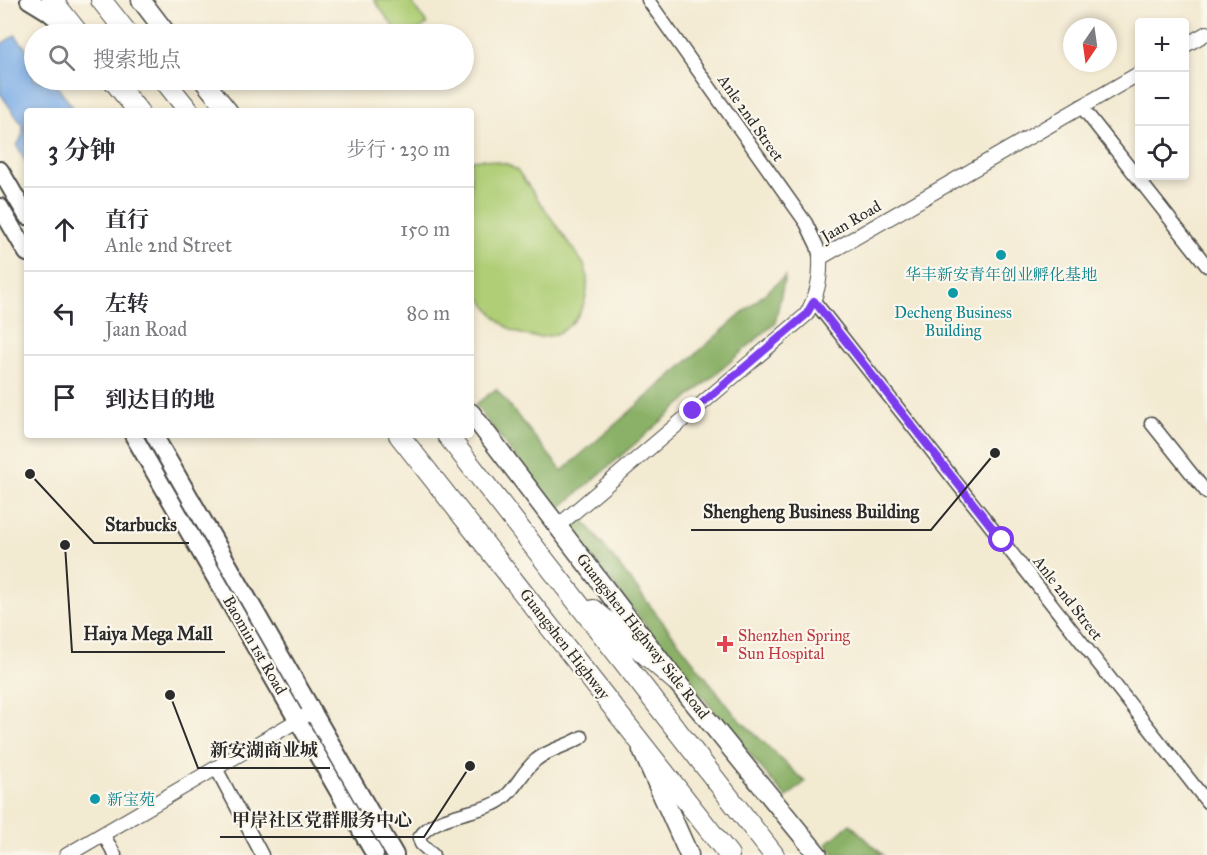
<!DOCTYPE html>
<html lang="zh">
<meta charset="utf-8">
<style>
body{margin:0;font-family:"IM FELL Great Primer","Noto Serif SC",serif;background:#f2f2f3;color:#2b2b33}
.controls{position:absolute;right:18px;top:18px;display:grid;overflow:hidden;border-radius:6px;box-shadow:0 3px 9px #0003}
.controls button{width:54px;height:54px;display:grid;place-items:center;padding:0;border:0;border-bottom:2px solid #e1e1e2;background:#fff;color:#2b2b33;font:30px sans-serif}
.compass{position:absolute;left:1063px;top:18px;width:54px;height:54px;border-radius:50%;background:#fff;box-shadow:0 3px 9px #0003;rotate:193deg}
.stop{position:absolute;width:18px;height:18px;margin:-14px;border:4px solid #7c3aed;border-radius:50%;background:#fff}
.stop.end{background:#7c3aed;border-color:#fff;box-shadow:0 2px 6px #0008}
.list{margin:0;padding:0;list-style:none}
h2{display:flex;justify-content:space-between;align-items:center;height:78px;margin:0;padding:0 24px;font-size:26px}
h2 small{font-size:20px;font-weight:400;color:#7c7c81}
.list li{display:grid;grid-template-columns:39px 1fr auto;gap:18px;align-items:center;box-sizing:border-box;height:84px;padding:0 24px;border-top:2px solid #e1e1e2}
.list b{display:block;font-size:22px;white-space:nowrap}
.list p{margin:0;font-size:20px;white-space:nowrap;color:#7c7c81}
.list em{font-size:20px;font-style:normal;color:#7c7c81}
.icon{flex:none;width:33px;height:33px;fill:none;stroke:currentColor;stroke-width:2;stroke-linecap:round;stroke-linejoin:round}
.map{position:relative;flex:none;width:1207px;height:855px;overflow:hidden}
.search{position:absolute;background:#fff;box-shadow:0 3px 9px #0003;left:24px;top:24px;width:450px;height:66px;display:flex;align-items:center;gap:15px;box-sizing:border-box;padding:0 21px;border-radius:33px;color:#7c7c81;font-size:22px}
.panel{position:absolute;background:#fff;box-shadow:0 3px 9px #0003;left:24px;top:108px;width:450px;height:330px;border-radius:6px}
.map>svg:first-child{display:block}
.green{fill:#afce76;stroke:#6d7c50;stroke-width:1.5}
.forest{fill:#8bb167;stroke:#5b6e49;stroke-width:1.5}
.water{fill:#7aace6;stroke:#526c88;stroke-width:1.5}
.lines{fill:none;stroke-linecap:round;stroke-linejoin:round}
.minor-casing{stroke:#494844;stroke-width:15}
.tertiary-casing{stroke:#494844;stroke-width:16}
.secondary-casing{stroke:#494844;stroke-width:20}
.primary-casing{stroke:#494844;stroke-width:21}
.trunk-casing{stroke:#494844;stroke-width:22}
.minor{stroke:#fff;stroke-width:12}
.tertiary{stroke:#fff;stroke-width:14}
.secondary{stroke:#fff;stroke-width:16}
.primary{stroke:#fff;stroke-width:18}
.trunk{stroke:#fff;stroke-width:20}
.route{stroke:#7c3aed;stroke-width:8}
.culture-dot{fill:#0f9aa8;stroke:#fbf7ec;stroke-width:2}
.health-dot{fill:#e0444e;stroke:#fbf7ec;stroke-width:2}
.labels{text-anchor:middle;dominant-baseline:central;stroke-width:4.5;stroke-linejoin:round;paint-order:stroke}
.street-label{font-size:16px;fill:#2b2b2b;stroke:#fbf7ec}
.culture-label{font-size:16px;fill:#0d838f;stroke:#fbf7ec}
.health-label{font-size:16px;fill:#be3a42;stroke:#fbf7ec;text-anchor:start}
.leader{fill:none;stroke:#2b2b2b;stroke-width:2}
.callout-dot{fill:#2b2b2b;stroke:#fbf7ec;stroke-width:2}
.callout-label{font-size:18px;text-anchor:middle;font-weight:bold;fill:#2b2b2b;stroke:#fbf7ec;stroke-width:4.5;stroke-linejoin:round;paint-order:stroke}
</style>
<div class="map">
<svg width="1207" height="855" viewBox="0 0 1207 855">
<rect width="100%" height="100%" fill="#fbf7ec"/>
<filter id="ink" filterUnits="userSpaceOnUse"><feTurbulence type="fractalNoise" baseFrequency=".0167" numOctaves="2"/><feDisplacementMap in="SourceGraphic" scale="12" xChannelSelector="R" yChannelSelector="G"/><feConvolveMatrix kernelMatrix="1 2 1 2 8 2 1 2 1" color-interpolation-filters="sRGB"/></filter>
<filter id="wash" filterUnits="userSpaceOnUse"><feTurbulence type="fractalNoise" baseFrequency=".008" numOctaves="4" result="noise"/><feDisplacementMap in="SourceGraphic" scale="24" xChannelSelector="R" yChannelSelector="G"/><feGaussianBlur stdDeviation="1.35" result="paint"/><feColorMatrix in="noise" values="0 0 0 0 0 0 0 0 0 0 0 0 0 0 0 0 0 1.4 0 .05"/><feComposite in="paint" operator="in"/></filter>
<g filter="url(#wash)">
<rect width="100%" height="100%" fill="#f3ead2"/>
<path class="green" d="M374,0H410L427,24L412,34H399Z
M483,159L507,164L518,171L585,266C597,311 560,353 514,331C499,325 480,299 472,284C468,276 471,261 471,252C471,222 471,191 471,160Z"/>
<path class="forest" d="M785,276L775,323L557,511L475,405L496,389L562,471Z
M582,518L735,715L805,782L786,798L682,672L569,528Z
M850,824L883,855H835L826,844Z"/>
<path class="water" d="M15,35L34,58V80H52L76,111H27V164L17,146L23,134V126L0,93V45Z"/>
</g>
<g filter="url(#ink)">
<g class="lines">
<defs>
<path id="minor" d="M648,0L806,223L817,246L820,258
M1081,106L1207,266
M814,301L1207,802
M1151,423L1207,493
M216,768L262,855
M103,834L115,855
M433,855L421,844L419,838C432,816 472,814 494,804C513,796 521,772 536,760C549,749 568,746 582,737"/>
<path id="tertiary" d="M1184,46L1207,33
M558,526L806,315C817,296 821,280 820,258L1140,73
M67,855L305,716"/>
<path id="secondary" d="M29,0L47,11L67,27
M0,170L27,216
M0,207L27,253
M133,435L375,855
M154,435L395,855"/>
<path id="primary" d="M141,0L167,34
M203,80L228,111
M471,413L676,681L818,855
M642,750L689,855"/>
<path id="trunk" d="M52,0L79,34
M101,0L128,34
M113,80L138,111
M164,80L189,111
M399,435L729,855
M447,435L774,855
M594,610L676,681"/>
</defs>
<use href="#minor" class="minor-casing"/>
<use href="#tertiary" class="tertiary-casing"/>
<use href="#secondary" class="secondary-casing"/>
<use href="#primary" class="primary-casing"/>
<use href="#trunk" class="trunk-casing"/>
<use href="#minor" class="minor"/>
<use href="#tertiary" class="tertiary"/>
<use href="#secondary" class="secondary"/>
<use href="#primary" class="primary"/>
<use href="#trunk" class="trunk"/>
</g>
</g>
<g class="lines" filter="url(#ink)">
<path class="route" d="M693,411L806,315L814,301L1002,540"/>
</g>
<g class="culture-dot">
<circle cx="1001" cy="255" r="6"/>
<circle cx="953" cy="293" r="6"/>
<circle cx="95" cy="799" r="6"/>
</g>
<path class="health-dot" d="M722 635h6v6h6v6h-6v6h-6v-6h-6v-6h6z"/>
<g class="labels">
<g class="street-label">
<text transform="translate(751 118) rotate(55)">Anle 2nd Street</text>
<text transform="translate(851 221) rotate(-30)">Jaan Road</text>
<text transform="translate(1068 598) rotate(52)">Anle 2nd Street</text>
<text transform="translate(643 636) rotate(52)">Guangshen Highway Side Road</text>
<text transform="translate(565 644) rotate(52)">Guangshen Highway</text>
<text transform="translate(255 645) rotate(60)">Baomin 1st Road</text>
</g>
<g class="culture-label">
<text x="1001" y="274">华丰新安青年创业孵化基地</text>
<text x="953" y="312">Decheng Business<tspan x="953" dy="18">Building</tspan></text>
<text x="107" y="799" text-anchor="start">新宝苑</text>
</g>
<g class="health-label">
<text x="738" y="635">Shenzhen Spring<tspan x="738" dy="18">Sun Hospital</tspan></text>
</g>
</g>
<path class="leader" d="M995 453L931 530H691M30 474L94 543H189M65 545L72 652H225M170 695L198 768H330M470 766L424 837H220"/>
<g class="callout-dot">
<circle cx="995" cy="453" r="6"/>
<circle cx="30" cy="474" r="6"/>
<circle cx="65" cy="545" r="6"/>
<circle cx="170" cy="695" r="6"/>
<circle cx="470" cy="766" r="6"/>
</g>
<g class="callout-label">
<text x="811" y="518">Shengheng Business Building</text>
<text x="141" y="531">Starbucks</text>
<text x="148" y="640">Haiya Mega Mall</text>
<text x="264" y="756">新安湖商业城</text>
<text x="322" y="826">甲岸社区党群服务中心</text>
</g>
</svg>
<div class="controls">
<button>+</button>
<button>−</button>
<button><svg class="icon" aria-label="locate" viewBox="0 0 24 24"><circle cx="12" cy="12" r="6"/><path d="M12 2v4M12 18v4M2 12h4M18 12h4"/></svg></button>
</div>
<svg class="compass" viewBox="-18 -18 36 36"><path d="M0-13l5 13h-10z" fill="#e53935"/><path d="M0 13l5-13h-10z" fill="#7c7c81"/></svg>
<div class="stop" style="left:1002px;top:540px"></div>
<div class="stop end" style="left:693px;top:411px"></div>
<div class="search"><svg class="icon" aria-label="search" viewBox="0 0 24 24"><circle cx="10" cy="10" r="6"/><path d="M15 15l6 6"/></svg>搜索地点</div>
<section class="panel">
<h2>3 分钟<small>步行 · 230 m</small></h2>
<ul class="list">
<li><svg class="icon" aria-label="ahead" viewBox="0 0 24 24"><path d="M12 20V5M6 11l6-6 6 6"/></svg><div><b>直行</b><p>Anle 2nd Street</p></div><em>150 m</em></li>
<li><svg class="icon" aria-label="left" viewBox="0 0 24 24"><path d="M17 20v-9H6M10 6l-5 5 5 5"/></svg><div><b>左转</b><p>Jaan Road</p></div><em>80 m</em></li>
<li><svg class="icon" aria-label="arrive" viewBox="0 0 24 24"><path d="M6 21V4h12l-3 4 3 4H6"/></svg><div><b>到达目的地</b></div></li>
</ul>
</section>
</div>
